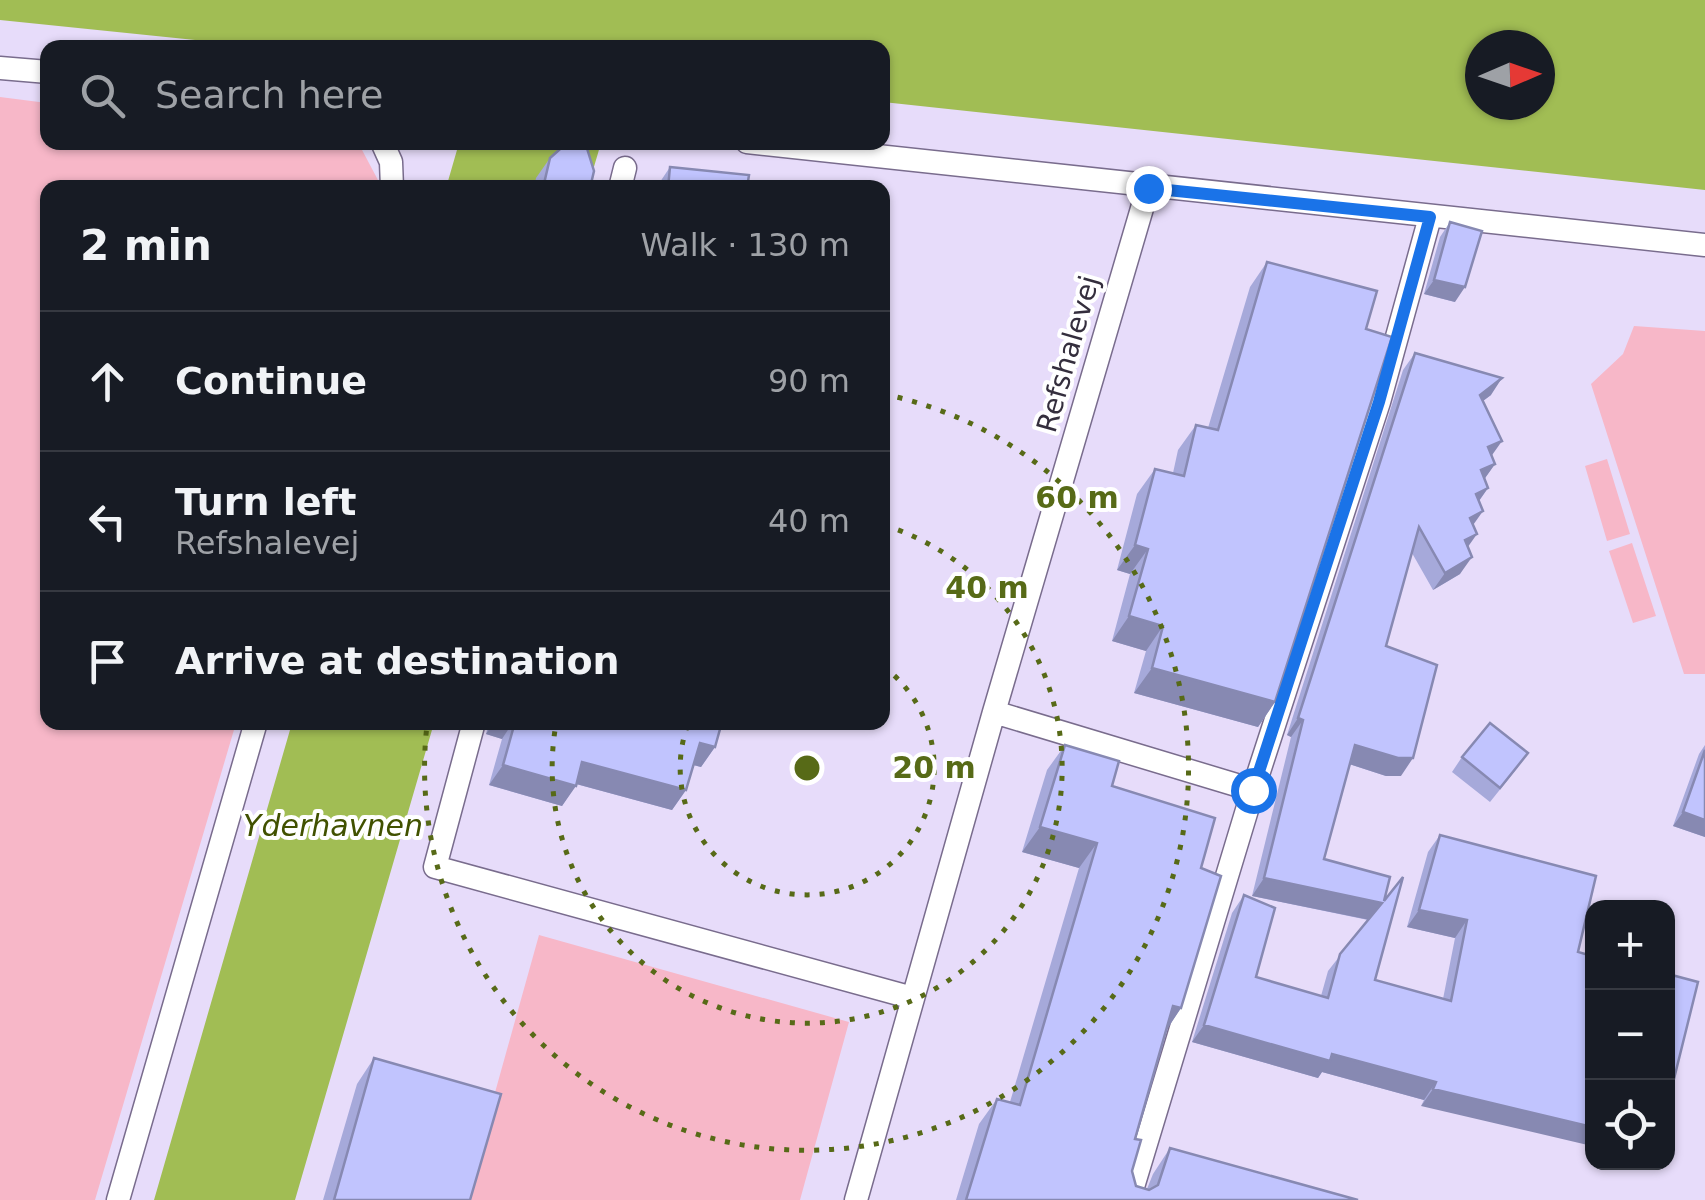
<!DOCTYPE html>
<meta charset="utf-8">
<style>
body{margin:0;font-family:"DejaVu Sans",sans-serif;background:#20242c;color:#f1f3f6}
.controls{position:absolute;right:30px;bottom:30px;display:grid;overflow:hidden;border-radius:20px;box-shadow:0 2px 8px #0004}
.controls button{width:90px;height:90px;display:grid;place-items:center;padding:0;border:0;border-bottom:2px solid #363941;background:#171b24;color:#f1f3f6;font:50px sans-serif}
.compass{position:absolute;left:1465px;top:30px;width:90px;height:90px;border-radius:50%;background:#171b24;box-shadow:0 2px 8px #0004;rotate:88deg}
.stop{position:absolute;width:30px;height:30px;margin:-22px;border:8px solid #1a73e8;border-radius:50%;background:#fff}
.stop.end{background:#1a73e8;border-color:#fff;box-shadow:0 2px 10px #0008}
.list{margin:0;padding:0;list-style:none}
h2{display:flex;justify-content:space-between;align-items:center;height:130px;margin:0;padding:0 40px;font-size:42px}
h2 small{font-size:32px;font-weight:400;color:#9ea1a6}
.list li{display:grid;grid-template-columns:65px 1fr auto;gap:30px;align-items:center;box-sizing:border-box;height:140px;padding:0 40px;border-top:2px solid #363941}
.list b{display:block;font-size:38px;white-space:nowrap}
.list p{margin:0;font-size:32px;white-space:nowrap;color:#9ea1a6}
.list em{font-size:32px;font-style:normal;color:#9ea1a6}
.icon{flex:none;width:55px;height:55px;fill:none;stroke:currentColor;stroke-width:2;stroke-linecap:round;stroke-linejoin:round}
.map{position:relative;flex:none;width:1705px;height:1200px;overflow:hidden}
.search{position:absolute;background:#171b24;box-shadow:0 2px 8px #0004;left:40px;top:40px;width:850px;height:110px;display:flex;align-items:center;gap:25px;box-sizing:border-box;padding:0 35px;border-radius:20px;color:#9ea1a6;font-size:38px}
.panel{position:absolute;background:#171b24;box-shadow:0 2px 8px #0004;left:40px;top:180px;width:850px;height:550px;border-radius:20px}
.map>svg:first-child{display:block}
.green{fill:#f7b7c8}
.water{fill:#a1bd54;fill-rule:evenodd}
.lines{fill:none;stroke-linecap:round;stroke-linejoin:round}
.lane-casing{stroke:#796c8d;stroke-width:25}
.lane{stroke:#fff;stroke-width:22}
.wall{fill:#a6a9da}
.shaded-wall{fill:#8789b2}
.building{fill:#c1c4fe;stroke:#8789b2;stroke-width:2.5}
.route{stroke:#1a73e8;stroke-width:12}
.ring{fill:none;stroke:#576a17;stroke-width:5;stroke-dasharray:5 10}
.labels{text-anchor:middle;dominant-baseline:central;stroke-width:8;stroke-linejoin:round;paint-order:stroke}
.street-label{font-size:28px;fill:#342e3d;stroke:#fff}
.water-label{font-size:30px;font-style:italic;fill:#415100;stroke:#fff}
.centre{fill:#576a17;stroke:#fff;stroke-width:5}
.ring-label{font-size:30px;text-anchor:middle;font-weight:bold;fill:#576a17;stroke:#fff;stroke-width:8;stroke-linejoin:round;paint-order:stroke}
</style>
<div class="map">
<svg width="1705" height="1200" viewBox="0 0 1705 1200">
<rect width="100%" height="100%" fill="#e7dcfa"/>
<path class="green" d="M0,97L47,103L48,142L347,143L361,148L379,182V188H48V722L236,723L95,1200H0Z
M1634,326L1705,331V674H1684L1591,384L1623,354Z
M1607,459L1630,534L1607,541L1585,466Z
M1632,543L1656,616L1633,623L1609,551Z
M539,935L849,1022L800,1200H465Z"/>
<path class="water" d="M0,0H1705V190L883,102L882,48H274L0,20ZM1480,45H1540V105H1480Z
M459,143H601L588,187L446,188Z
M292,723H434L295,1200H154Z"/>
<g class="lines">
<defs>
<path id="lane" d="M0,68L48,72
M382,142L391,162L392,188
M747,142L1705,245
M620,188L625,168
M994,712L1253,790
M474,722L435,867L913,998
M118,1200L256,722
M856,1200L994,712L1148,188
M1129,1200L1253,790L1379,402L1430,217"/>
</defs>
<use href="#lane" class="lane-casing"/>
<use href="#lane" class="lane"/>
</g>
<path class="wall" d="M550,158L590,188H534L536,178Z
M670,167L747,188H656Z
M1450,222L1455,302L1424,294L1440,237Z
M1267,262L1366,329L1275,702L1258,727L1134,693L1146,651L1112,641L1130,574L1117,570L1137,494L1155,469L1173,473L1178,450L1196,425L1208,428L1250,287Z
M1415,353L1491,395L1483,401L1491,455L1495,464L1485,478L1488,488L1479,501L1460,574L1433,590L1412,553L1386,646L1401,776H1386L1349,764L1324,859L1384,901L1375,980L1443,999L1455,938L1407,927L1428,852L1440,835L1596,876L1421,1106L1424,1100L1322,1072L1318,1078L1192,1042L1232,913L1244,895L1256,977L1321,996L1328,971L1368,920L1252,896L1291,737L1287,735L1403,370Z
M489,722H722L715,747L701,767L693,765L686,790L672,810L576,784L562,806L489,785L502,739L486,734Z
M1065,745L1201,868L1181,1008L1166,1030L1135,1139L1132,1171L1136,1186L1147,1189L1153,1174L1170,1148L1358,1200H956L979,1124L997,1099L1010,1102L1079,868L1022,852L1047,770Z
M1705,745V837L1673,826L1699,754Z
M1462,757L1518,767L1490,802L1452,772Z
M374,1058L470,1200H323L357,1084Z"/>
<path class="shaded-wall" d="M1434,280L1465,287L1455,302L1424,294Z
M1502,378L1491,395L1468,412L1480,395Z
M1502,441L1490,458L1488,447Z
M1495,464L1483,481L1481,470Z
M1488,488L1476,505V494Z
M1483,511L1471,528L1470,518Z
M1477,534L1465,551V540Z
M1135,545L1148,549L1130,574L1117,570Z
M1472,557L1460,574L1433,590L1445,573Z
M1129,616L1163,626L1146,651L1112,641Z
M1152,668L1275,702L1258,727L1134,693Z
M1298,718L1303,720L1291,737L1287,735Z
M494,722H513L502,739L486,734Z
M700,743L715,747L701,767L686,763Z
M1355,745L1413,758L1401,776H1386L1343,762Z
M582,762L686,790L672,810L569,782Z
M503,765L576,786L562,806L489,785Z
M1683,812L1705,820V837L1673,826Z
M1040,827L1097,843L1079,868L1022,852Z
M1264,878L1382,903L1370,920L1252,896Z
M1419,910L1467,920L1455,938L1407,927Z
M1173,1006L1181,1008L1164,1034Z
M1204,1025L1332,1054L1436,1082L1424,1100L1322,1072L1318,1078L1192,1042Z
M1433,1089L1592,1127V1146L1421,1106Z"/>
<path class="building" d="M568,142H585L594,171L590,188H543L550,158Z
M670,167L749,175L747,188H668Z
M1450,222L1482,231L1465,287L1434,280Z
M1267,262L1377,291L1366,329L1392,337L1275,702L1152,668L1163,626L1129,616L1148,549L1135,545L1155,469L1184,476L1196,425L1218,430Z
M1415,353L1502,378L1480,395L1502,441L1488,447L1495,464L1481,470L1488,488L1476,494L1483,511L1470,518L1477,534L1465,540L1472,557L1445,573L1419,527L1386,646L1437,665L1413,758H1398L1355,745L1324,859L1390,877L1384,901L1403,877L1375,980L1451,1001L1467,920L1419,910L1440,835L1596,876L1578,952L1592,956V1127L1433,1089L1436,1082L1332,1054L1330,1061L1204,1025L1244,895L1275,908L1256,977L1328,998L1340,954L1382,903L1264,878L1303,720L1298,718Z
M515,722H722L715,747L700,743L686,790L582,762L576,786L503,765Z
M1490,723L1528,753L1500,788L1462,757Z
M1065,745L1119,761L1112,786L1215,818L1201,868L1221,876L1181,1008L1173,1006L1135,1139L1141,1140L1132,1171L1136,1186L1149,1190L1158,1185L1170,1148L1358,1200H966L997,1099L1020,1105L1097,843L1040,827Z
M1705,750V820L1683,812Z
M1668,974L1698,982L1668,1103Z
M374,1058L501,1094L470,1200H334Z"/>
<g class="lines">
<path class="route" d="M1148,188L1430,217L1379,402L1253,790"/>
</g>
<g class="ring">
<path d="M883 666A127 127 0 1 1 688 724"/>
<path d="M884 525A255 255 0 1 1 556 724"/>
<path d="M883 394A382 382 0 1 1 427 725"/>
</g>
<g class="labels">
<g class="street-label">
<text transform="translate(1068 354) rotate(-74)">Refshalevej</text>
</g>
<g class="water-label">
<text x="333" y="825">Yderhavnen</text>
</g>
</g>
<circle cx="807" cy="768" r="15" class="centre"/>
<g class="ring-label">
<text x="1077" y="508">60 m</text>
<text x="987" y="598">40 m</text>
<text x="934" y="778">20 m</text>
</g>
</svg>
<div class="controls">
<button>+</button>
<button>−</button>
<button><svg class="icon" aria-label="locate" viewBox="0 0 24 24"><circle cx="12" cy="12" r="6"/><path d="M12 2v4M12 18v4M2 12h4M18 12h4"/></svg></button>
</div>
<svg class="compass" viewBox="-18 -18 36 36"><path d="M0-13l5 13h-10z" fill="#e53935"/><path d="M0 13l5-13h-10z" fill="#9ea1a6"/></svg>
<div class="stop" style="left:1253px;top:790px"></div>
<div class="stop end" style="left:1148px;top:188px"></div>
<div class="search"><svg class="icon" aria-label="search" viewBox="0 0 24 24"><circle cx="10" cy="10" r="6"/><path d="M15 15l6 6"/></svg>Search here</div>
<section class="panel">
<h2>2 min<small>Walk · 130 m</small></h2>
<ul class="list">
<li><svg class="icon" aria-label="ahead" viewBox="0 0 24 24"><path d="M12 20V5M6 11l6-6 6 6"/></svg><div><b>Continue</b></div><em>90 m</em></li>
<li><svg class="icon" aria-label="left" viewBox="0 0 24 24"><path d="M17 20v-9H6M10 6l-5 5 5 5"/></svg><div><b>Turn left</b><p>Refshalevej</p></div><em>40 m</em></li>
<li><svg class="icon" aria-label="arrive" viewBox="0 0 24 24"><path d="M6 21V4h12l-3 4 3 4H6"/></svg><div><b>Arrive at destination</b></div></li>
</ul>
</section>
</div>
